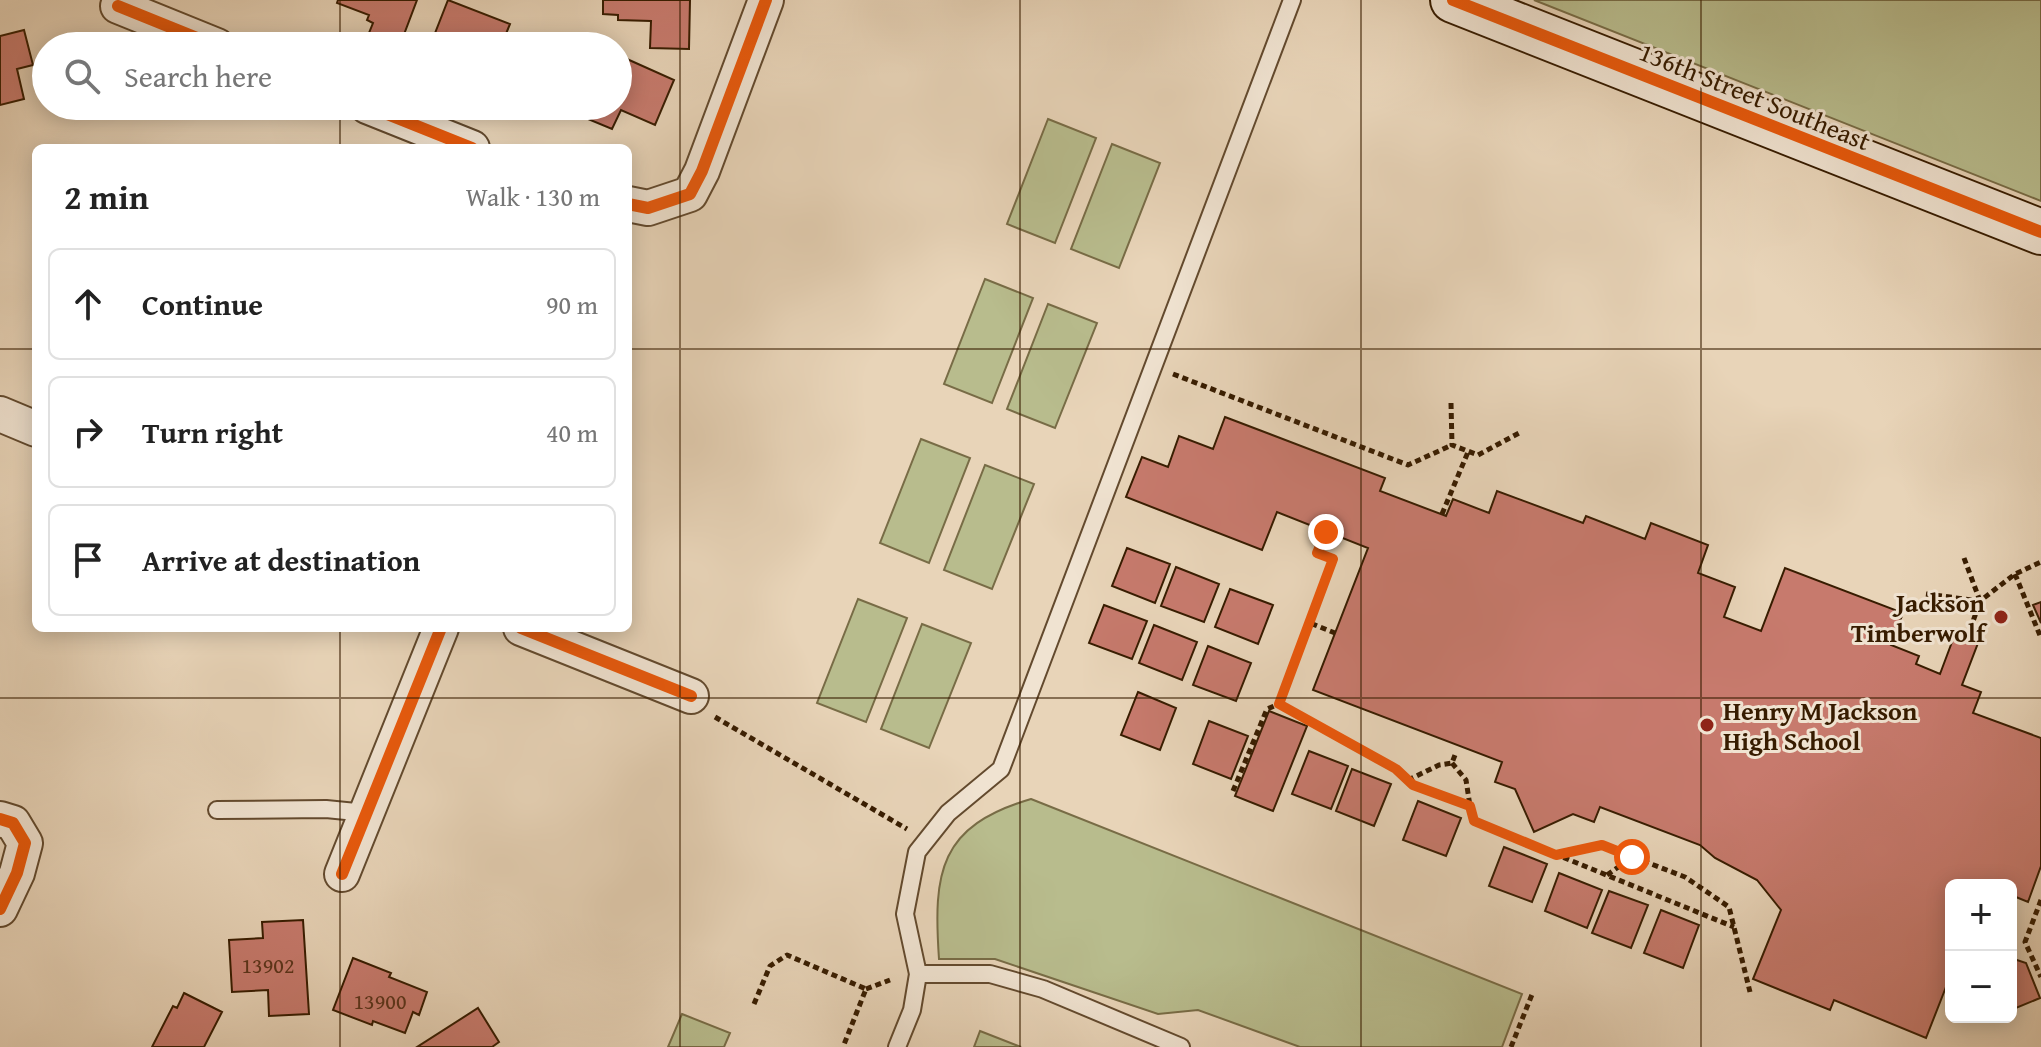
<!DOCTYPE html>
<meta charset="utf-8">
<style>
body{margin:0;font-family:"Gentium Book Plus",serif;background:#f2f2f2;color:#222}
.controls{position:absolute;right:24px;bottom:24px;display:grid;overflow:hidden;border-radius:12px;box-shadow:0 4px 20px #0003}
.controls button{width:72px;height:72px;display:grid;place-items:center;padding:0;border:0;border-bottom:2px solid #e0e0e0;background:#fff;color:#222;font:40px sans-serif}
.stop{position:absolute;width:24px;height:24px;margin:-18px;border:6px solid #ea580c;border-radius:50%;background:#fff}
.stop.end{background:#ea580c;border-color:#fff;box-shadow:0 2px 8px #0008}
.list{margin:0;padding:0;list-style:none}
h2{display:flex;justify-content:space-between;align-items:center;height:104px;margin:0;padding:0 32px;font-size:34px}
h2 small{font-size:26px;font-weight:400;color:#767676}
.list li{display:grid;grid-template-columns:52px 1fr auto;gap:24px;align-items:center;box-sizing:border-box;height:112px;margin:0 16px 16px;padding:0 16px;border:2px solid #e0e0e0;border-radius:12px}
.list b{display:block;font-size:30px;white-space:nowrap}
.list em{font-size:26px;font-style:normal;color:#767676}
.icon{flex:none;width:44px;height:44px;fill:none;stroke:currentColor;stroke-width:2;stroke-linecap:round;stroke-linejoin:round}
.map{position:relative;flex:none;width:2041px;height:1047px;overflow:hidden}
.search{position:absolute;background:#fff;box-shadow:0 4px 20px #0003;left:32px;top:32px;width:600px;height:88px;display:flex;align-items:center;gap:20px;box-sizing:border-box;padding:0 28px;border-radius:44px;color:#767676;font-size:30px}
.panel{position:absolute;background:#fff;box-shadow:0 4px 20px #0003;left:32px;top:144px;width:600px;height:488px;border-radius:12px}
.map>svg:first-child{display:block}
.green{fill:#b8bc8d;stroke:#786c46;stroke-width:2}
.building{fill:#c77a6d;stroke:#371c00;stroke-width:2}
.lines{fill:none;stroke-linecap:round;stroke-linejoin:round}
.lane-casing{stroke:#634a2e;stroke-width:20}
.street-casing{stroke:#634a2e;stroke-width:38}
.secondary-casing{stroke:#371c00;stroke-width:48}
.path{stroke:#371c00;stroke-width:5;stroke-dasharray:6 4;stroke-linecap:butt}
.lane{stroke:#f0e3d1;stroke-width:16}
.street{stroke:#f0e3d1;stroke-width:34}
.secondary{stroke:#f0e3d1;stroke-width:44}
.cycleway-casing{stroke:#f0e3d1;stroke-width:17}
.cycleway{stroke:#e8590c;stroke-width:12}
.route{stroke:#ea580c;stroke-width:10}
.grid{fill:none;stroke:#371c00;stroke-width:2;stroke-opacity:0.55}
.poi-dot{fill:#8f2418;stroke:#f0e3d1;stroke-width:3}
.labels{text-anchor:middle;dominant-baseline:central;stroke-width:6;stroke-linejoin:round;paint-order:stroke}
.number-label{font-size:22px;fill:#5b341b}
.street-label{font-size:26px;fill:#371c00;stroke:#f0e3d1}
.poi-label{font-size:26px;font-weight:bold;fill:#371c00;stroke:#f0e3d1;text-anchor:end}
</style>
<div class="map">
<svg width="2041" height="1047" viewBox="0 0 2041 1047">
<rect width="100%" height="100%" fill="#e8d4b8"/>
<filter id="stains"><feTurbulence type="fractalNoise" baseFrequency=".0025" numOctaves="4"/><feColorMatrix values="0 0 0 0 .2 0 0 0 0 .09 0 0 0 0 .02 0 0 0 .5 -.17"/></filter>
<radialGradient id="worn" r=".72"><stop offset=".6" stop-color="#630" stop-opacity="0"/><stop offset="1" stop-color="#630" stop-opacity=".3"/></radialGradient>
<path class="green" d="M1534,0H2041V201Z
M1048,119L1096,138L1055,243L1007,224Z
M1112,144L1160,163L1119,268L1071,249Z
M985,279L1033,298L992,403L944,384Z
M1048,304L1097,323L1055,428L1007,409Z
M921,439L970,458L929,563L880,543Z
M985,465L1034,484L992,589L944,570Z
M858,599L907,618L866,722L817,703Z
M922,624L971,643L929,748L881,729Z
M1031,799L1522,994L1502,1047H1300L1198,1010L1158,1014L995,959H939C933,872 939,826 1031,799Z
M682,1014L730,1033L724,1047H668Z
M980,1031L1021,1047H974Z"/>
<path class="building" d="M338,0H417L400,45L369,33L373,23L367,20L369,15L337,3Z
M448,0L510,24L501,46H430Z
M603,0H690L689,49L650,48L651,21L618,20V15L603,14Z
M24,30L33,65L17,69L24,99L0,105V36Z
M618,55L674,80L655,125L621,110L612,129L564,109L566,106H618Z
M1225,417L1385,478L1380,491L1446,516L1453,499L1489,513L1497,491L1583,523L1586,516L1645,539L1651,523L1708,545L1698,573L1735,587L1724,617L1761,631L1785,568L1903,613L1891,645L1919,656L1916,664L1940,674L1955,634L1978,643L1962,685L1981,692L1973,713L2041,738V866L2028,902L2011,895V885H1951V989L1946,987L1926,1038L1834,1000L1830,1010L1753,979L1781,910L1757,880L1715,858L1700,845L1600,807L1594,822L1573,814L1534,832L1515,789L1495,782L1502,762L1313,690L1368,548L1277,512L1262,550L1126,497L1142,457L1168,467L1179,436L1213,449Z
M1127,548L1170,564L1155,603L1112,586Z
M1176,567L1219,584L1204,622L1161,606Z
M1230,589L1273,605L1258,644L1215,627Z
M2041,602V623L2033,605Z
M1104,605L1147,621L1132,659L1089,643Z
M1154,625L1197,642L1182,680L1139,663Z
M1208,646L1251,663L1236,701L1193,685Z
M1138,692L1176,708L1160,750L1121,735Z
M1269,711L1307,726L1273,811L1235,796Z
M1209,721L1248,736L1231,779L1193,764Z
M1309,751L1348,766L1331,809L1292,794Z
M1352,769L1391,784L1374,826L1336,811Z
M1418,801L1461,818L1446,856L1403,840Z
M1504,847L1547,864L1532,902L1489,886Z
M1559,873L1602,890L1587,928L1545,911Z
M1609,891L1648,905L1631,948L1592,933Z
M1661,910L1699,925L1683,968L1644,953Z
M303,920L309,1014L269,1016L268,990L232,992L229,940L263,938L262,922Z
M353,958L391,973L389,977L427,992L419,1015L413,1012L405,1033L373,1021L372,1025L333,1010Z
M2011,958L2026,963L2040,998L2011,1010Z
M184,993L222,1012L204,1047H152L173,1006L177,1008Z
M478,1008L499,1042L492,1047H417Z"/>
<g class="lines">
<defs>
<path id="lane" d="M217,810L326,809L366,813
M918,974H990L1043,989L1181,1047
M897,1047L912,1010L918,974L905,914L917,852L948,813L1001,769L1292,0"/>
<path id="street" d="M118,6L217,46
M367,106L472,148
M628,204L648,208L690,194L702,171L766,0
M0,414L36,429
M521,628L691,696
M0,819L13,823L25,843L17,873L0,909
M342,874L441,628"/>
<path id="secondary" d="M1453,0L2041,232"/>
</defs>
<use href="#lane" class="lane-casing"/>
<use href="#street" class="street-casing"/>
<use href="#secondary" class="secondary-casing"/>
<path class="path" d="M1173,374L1408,465L1452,445
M1451,403L1452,445L1478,455L1521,432
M1442,514L1468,452
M1964,558L1980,601L1967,639
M2015,574L2041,638
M1926,594L1980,601L2015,574L2041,562
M1310,623L1333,559L1317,553L1326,532
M1279,704L1396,769L1413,785L1470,806L1474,821L1734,927
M715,717L907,829
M1452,763L1466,780L1470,806
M1408,780L1439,765L1452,763L1455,755
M1233,791L1267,709L1279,704L1310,623L1335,633
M1557,854L1602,845L1685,877L1729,907L1750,992
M1607,875L1631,858
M2041,900L2025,942L2041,977
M866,989L890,980
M754,1004L770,966L787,955L866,989L843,1047
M1511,1047L1533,992"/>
<use href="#lane" class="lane"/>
<use href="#street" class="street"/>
<use href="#secondary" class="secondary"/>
<defs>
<path id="cycleway" d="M1453,0L2041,232
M118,6L217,46
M367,106L472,148
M628,204L648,208L690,194L702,171L766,0
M521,628L691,696
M0,819L13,823L25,843L17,873L0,909
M342,874L441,628"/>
</defs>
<use href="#cycleway" class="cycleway-casing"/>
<use href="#cycleway" class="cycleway"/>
</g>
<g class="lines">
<path class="route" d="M1326,532L1317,553L1333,559L1279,704L1396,769L1413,785L1470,806L1474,821L1556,855L1602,845L1632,857"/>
</g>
<path class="grid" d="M340,0V46M680,0V1047M1020,0V1047M1361,0V1047M1701,0V1047M340,106V148M0,349H36M628,349H2041M340,628V1047M0,698H2041"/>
<g class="poi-dot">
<circle cx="2001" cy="617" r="8"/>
<circle cx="1707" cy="725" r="8"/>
</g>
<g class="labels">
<g class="number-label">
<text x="268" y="965">13902</text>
<text x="380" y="1001">13900</text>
</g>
<g class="street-label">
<text transform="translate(1755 96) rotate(22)">136th Street Southeast</text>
</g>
<g class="poi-label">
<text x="1985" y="602">Jackson<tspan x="1985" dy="30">Timberwolf</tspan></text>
<text x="1723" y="710" text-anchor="start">Henry M Jackson<tspan x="1723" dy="30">High School</tspan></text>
</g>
</g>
<rect width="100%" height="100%" filter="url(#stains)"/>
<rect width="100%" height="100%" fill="url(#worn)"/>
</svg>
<div class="controls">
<button>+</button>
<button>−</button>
</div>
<div class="stop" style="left:1632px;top:857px"></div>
<div class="stop end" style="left:1326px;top:532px"></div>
<div class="search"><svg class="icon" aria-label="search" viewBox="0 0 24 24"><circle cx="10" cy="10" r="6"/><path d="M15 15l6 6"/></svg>Search here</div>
<section class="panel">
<h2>2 min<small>Walk · 130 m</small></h2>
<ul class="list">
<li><svg class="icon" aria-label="ahead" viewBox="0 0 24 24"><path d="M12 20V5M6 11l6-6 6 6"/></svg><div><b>Continue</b></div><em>90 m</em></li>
<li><svg class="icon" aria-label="right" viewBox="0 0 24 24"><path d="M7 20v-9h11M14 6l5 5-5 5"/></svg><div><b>Turn right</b></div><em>40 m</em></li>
<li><svg class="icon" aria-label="arrive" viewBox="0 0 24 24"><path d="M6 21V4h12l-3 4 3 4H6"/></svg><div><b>Arrive at destination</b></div></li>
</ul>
</section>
</div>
